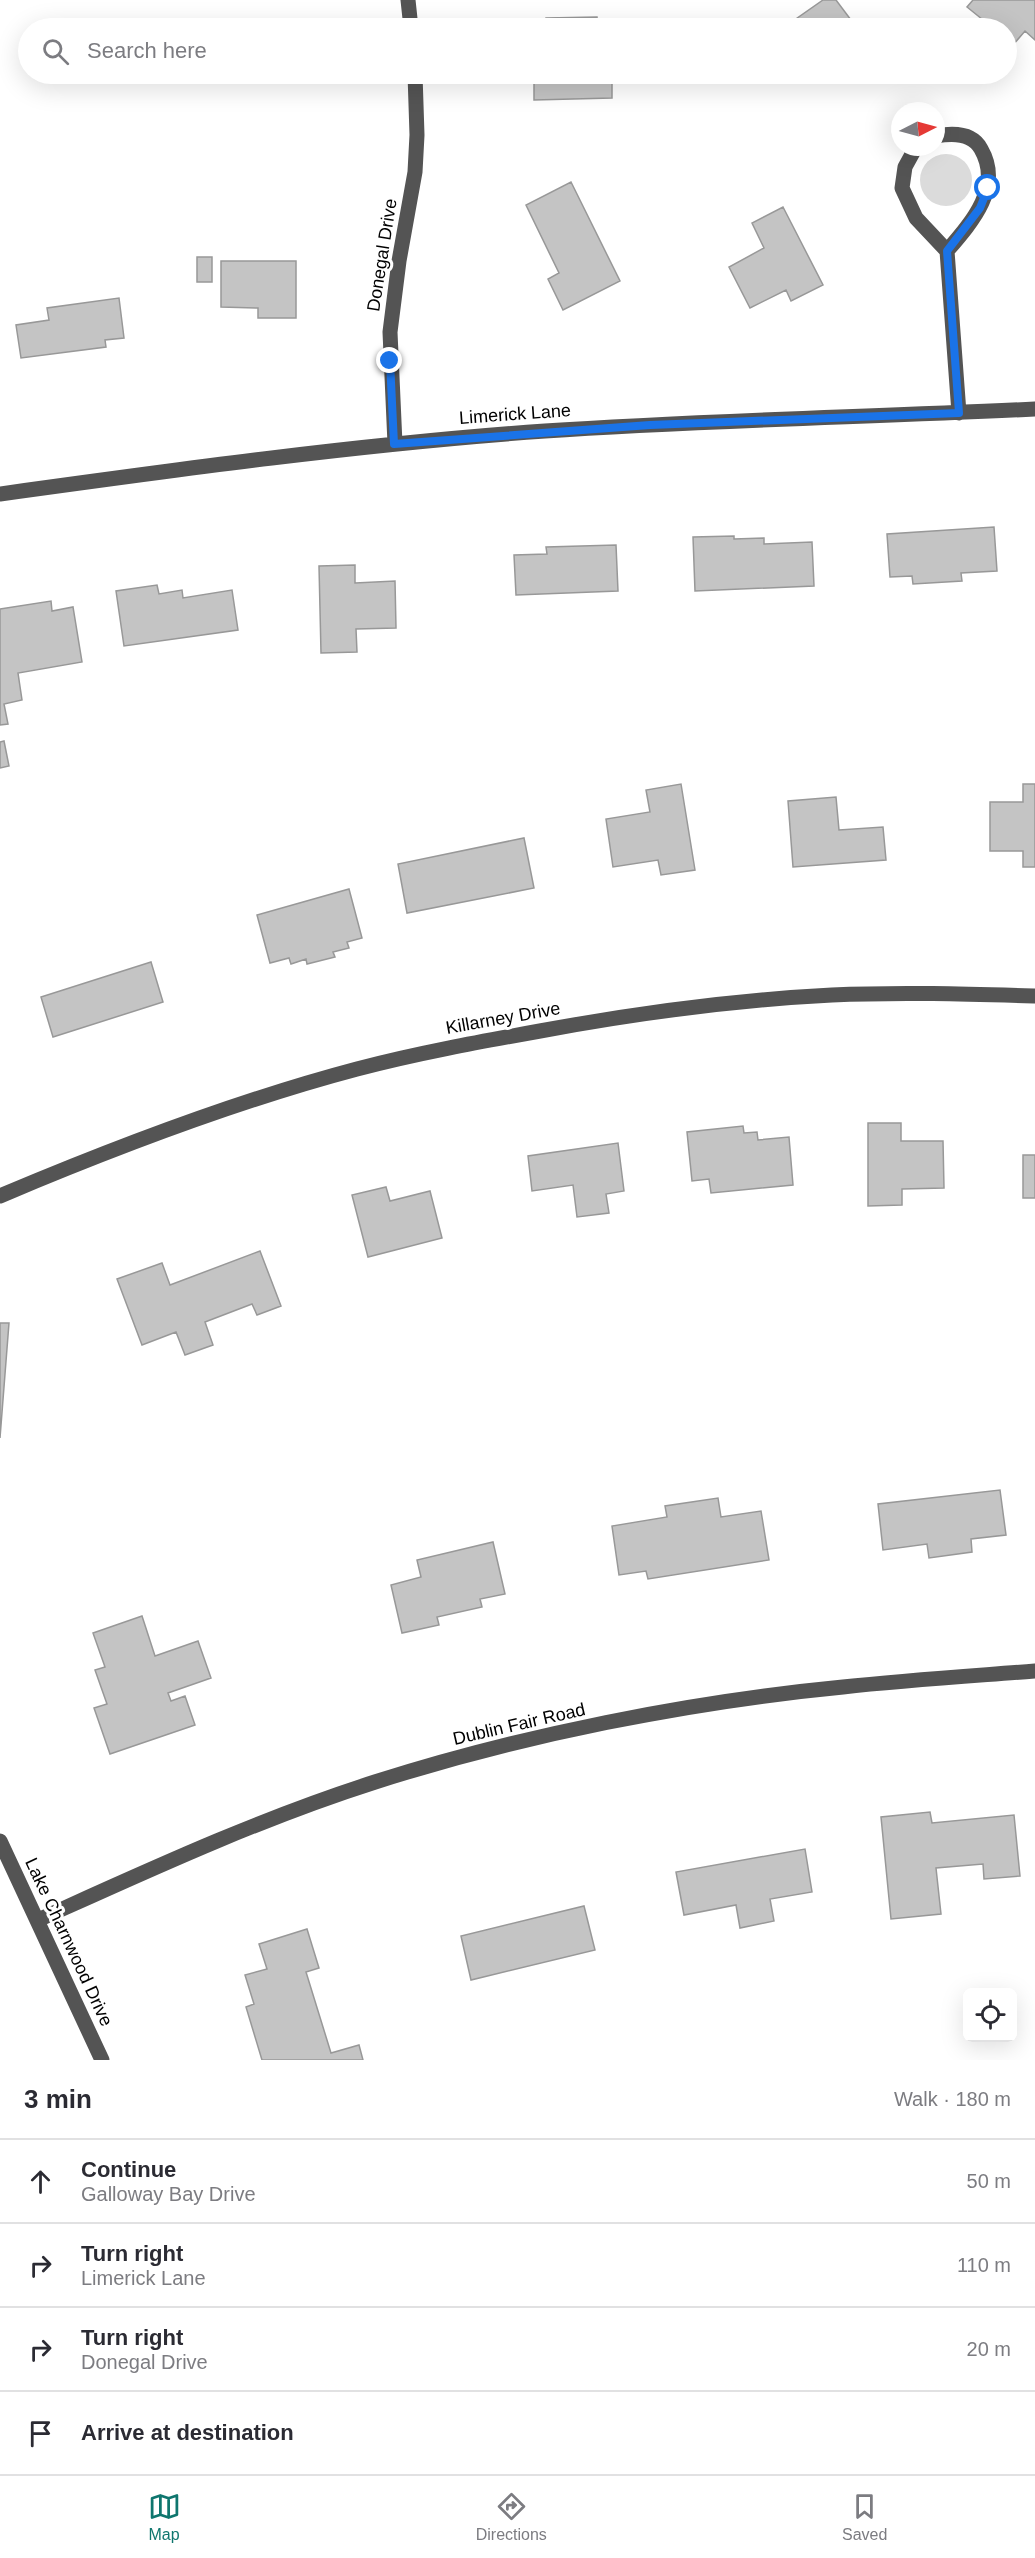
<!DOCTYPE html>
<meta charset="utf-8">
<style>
body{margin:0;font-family:Arial,sans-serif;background:#f7f7f7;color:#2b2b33}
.controls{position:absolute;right:18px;bottom:18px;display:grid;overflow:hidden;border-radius:9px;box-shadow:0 6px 24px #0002}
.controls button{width:54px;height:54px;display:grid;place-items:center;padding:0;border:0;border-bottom:2px solid #e1e1e2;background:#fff;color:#2b2b33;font:30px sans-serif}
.compass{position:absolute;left:891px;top:102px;width:54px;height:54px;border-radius:50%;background:#fff;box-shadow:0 6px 24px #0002;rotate:84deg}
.stop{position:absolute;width:18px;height:18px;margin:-14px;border:4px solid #1a73e8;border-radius:50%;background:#fff}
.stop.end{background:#1a73e8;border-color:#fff;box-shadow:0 2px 6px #0008}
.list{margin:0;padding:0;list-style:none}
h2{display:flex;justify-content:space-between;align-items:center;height:78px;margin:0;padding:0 24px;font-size:26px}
h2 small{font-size:20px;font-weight:400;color:#7c7c81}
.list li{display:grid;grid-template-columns:39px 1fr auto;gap:18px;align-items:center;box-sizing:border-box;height:84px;padding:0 24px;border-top:2px solid #e1e1e2}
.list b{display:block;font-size:22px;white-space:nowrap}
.list p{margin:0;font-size:20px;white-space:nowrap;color:#7c7c81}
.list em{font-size:20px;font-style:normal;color:#7c7c81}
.icon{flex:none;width:33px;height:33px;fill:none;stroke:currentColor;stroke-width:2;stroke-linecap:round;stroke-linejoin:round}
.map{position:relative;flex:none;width:1035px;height:2060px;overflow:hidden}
.search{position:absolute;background:#fff;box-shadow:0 6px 24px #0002;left:18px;right:18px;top:18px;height:66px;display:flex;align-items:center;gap:15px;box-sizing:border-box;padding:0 21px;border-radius:33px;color:#7c7c81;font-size:22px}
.sheet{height:414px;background:#fff}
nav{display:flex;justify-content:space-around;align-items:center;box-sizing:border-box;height:84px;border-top:2px solid #e1e1e2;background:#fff;font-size:16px;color:#7c7c81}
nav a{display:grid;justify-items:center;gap:3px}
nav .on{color:#0f766e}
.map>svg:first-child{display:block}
.green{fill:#dbdbdb}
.building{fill:#c4c4c4;stroke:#989898;stroke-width:1.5}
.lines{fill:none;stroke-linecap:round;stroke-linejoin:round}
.minor{stroke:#545454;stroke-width:15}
.route{stroke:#1a73e8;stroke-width:8}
.labels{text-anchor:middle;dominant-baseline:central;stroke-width:6;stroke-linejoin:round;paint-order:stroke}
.street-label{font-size:18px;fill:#000;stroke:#fff}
</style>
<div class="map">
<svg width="1035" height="2060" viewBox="0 0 1035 2060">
<rect width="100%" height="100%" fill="#fff"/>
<path class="green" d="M920 180a26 26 0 1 1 52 0a26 26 0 1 1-52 0Z"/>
<path class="building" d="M823,0H836L857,28H783Z
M973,0H1035V40L1025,31L1013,45L1006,40V28H993L967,7Z
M597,17L598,28H546V18Z
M534,74H612V98L534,100Z
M571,182L620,281L563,310L548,279L559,273L526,205Z
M783,207L823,285L791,301L786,290L750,308L729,267L764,248L752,223Z
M197,257H212V282H197Z
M221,261H296V318H258V308L221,307Z
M119,298L124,338L105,340L106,347L21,358L16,325L49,320L47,308Z
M994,527L997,571L961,573L962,581L913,584L912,576L890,577L887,534Z
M734,536V539L764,538V544L812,542L814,586L695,591L693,537Z
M616,545L618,591L516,595L514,555L547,554L546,547Z
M355,565V583L395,581L396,628L356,629L357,652L321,653L319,566Z
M157,585L159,594L182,590L183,598L232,590L238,630L124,646L116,591Z
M51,601L52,611L73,607L82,662L18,673L22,700L4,704L8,724L0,725V609Z
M4,741L9,766L0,768V742Z
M681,784L695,870L661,875L658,860L613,867L606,819L650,812L646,790Z
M1023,784H1035V867H1023V851H990V802H1023Z
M836,797L839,830L883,827L886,860L793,867L788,801Z
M524,838L534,888L407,913L398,864Z
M349,889L362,938L347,942L349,948L333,952L335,957L307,964L306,959L291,964L289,958L270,963L257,915Z
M151,962L163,1002L53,1037L41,997Z
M868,1123H901V1141H943L944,1188L902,1189V1205L868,1206Z
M743,1126L744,1133L757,1132L758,1140L789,1137L793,1185L711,1193L709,1179L692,1181L687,1132Z
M618,1143L624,1191L606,1194L609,1213L577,1217L573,1185L532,1191L528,1156Z
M1023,1155H1035V1198H1023Z
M386,1187L390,1201L430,1191L442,1238L368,1257L352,1195Z
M260,1251L281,1306L257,1315L252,1304L205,1322L213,1345L185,1355L176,1332L142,1345L117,1279L162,1263L170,1285Z
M0,1323H9L0,1438Z
M1000,1490L1006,1535L971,1539L972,1552L929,1558L927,1544L883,1550L878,1504Z
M718,1498L721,1517L761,1511L769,1560L648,1579L646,1571L619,1575L612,1526L667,1517L665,1506Z
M493,1542L505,1594L480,1599L482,1607L437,1617L439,1625L402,1633L391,1585L421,1577L417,1560Z
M142,1616L155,1656L198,1641L211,1678L168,1693L171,1701L185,1696L195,1725L110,1754L94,1708L107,1704L95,1670L105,1667L93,1633Z
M930,1812L932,1823L1014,1815L1020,1876L984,1879L983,1864L936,1868L941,1914L891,1919L881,1817Z
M805,1849L812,1892L770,1899L774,1921L740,1928L736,1905L684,1915L676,1872Z
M584,1906L595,1950L471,1980L461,1936Z
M307,1929L319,1968L306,1972L331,2053L359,2045L363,2060H262L246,2007L254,2004L245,1975L267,1969L259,1944Z"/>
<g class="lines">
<path class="minor" d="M408,0L411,28
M936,136C952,133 972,132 981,149C1003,187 972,222 947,251
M916,147L905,167L902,188L916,218L947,251L959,413
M395,444L390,332L399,261L415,172L417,135L415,74
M0,494C181,469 362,444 545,431C708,420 872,417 1035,409
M0,1196C116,1147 236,1101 357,1069C418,1053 479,1042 540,1031C637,1013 734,1000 832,995C900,992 967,994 1035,996
M0,1841L102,2060
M38,1920C149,1870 259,1819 375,1782C523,1735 688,1702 843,1687C907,1680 971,1676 1035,1671"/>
</g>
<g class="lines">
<path class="route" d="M390,361L394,444L650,425L959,413L947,251L980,208L988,188"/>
</g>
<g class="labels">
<g class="street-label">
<text transform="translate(382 255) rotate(-81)">Donegal Drive</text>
<text transform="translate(515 414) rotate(-4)">Limerick Lane</text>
<text transform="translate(503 1018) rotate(-10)">Killarney Drive</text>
<text transform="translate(519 1724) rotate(-13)">Dublin Fair Road</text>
<text transform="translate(69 1942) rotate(65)">Lake Charnwood Drive</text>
</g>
</g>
</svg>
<div class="controls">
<button><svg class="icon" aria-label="locate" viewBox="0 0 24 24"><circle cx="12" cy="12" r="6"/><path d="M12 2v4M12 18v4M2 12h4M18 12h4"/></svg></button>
</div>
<svg class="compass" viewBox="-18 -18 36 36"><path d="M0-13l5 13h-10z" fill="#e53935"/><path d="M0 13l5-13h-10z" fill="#7c7c81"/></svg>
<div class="stop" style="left:988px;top:188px"></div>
<div class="stop end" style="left:390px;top:361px"></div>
<div class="search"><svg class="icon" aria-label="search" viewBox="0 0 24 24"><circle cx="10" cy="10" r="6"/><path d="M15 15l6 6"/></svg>Search here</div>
</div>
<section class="sheet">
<h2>3 min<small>Walk · 180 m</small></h2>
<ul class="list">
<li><svg class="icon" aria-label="ahead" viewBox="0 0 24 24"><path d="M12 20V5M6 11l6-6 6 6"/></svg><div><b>Continue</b><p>Galloway Bay Drive</p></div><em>50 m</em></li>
<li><svg class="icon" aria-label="right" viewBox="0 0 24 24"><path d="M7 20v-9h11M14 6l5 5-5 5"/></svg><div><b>Turn right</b><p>Limerick Lane</p></div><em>110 m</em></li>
<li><svg class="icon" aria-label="right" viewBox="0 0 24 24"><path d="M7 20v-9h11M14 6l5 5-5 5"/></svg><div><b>Turn right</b><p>Donegal Drive</p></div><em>20 m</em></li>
<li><svg class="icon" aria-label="arrive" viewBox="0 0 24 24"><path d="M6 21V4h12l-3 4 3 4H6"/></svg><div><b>Arrive at destination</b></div></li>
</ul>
</section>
<nav>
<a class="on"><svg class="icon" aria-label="map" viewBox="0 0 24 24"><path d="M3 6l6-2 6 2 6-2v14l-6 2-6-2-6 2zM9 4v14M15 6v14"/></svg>Map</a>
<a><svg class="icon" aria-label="directions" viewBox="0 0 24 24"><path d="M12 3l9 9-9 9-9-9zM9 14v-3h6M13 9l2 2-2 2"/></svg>Directions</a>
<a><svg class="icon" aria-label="saved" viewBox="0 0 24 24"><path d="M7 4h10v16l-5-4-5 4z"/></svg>Saved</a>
</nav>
